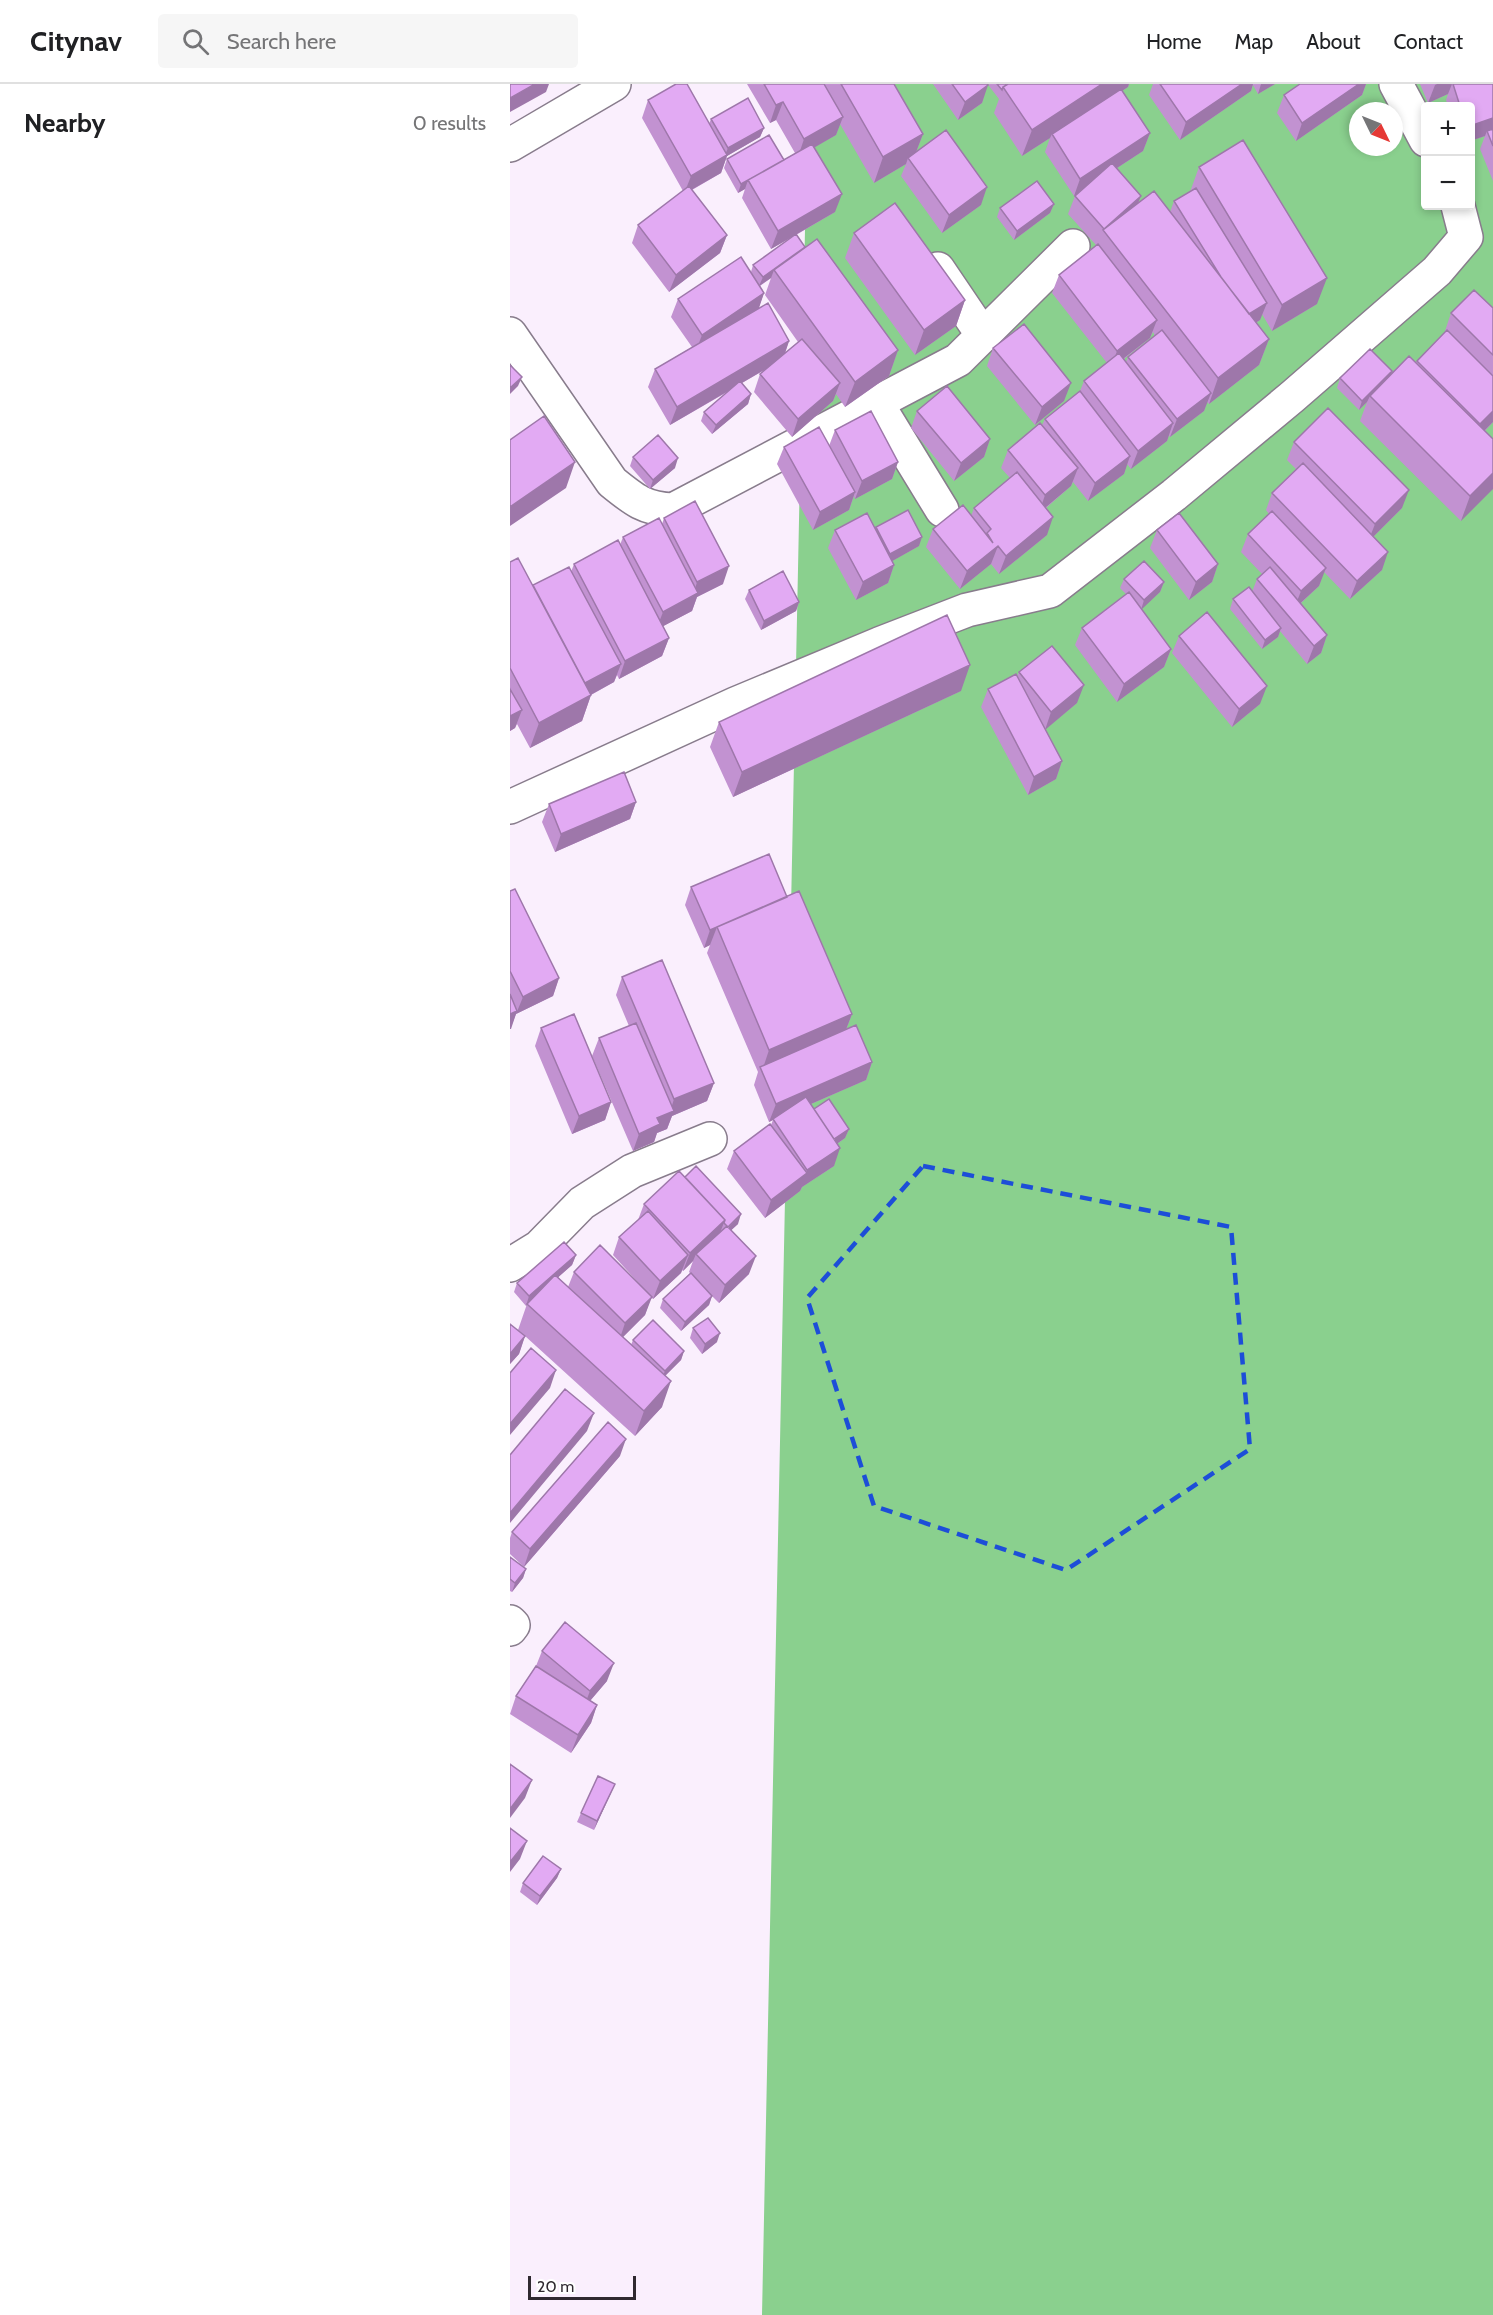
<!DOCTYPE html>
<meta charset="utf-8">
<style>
body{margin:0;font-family:Cabin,sans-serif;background:#f6f6f6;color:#202124}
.controls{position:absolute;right:18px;top:18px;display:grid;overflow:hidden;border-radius:6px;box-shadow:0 3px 9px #0003}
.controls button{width:54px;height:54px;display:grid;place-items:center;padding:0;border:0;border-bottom:2px solid #e0e0e0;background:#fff;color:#202124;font:30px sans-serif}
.compass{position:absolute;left:839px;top:18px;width:54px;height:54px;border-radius:50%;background:#fff;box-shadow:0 3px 9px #0003;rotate:133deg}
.scale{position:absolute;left:18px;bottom:15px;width:108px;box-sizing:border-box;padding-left:6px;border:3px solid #2f2930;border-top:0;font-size:16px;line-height:21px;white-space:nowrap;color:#2f2930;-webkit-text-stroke:4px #fff;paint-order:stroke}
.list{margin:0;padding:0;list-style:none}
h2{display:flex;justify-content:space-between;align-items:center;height:78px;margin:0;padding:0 24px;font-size:26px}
h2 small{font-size:20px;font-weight:400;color:#757577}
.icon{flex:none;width:33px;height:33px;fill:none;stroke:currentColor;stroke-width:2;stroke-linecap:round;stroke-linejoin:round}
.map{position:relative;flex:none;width:983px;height:2231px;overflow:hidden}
header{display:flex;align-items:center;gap:36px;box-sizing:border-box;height:84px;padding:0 30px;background:#fff;border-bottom:2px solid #e0e0e0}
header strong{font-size:28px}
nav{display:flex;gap:33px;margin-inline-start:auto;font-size:21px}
.search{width:420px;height:54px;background:#f6f6f6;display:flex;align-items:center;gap:15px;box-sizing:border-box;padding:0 21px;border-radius:6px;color:#757577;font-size:22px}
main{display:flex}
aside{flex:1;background:#fff}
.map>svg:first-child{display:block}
.forest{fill:#8ad08e;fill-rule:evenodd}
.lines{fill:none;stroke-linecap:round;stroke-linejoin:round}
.street-casing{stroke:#887c8c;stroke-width:36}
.street{stroke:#fff;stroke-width:33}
.wall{fill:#c292d1;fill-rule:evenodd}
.shaded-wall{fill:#9e77aa}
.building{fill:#e2aaf3;stroke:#9e77aa;stroke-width:1.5}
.marked{fill:none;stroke:#1d4ed8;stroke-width:4.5;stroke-dasharray:12 8;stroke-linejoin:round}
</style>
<header>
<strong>Citynav</strong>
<div class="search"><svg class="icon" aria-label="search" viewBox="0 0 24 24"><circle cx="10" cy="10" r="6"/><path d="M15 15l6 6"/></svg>Search here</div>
<nav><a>Home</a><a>Map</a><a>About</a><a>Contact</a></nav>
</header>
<main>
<aside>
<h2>Nearby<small>0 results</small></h2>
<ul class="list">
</ul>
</aside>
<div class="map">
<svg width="983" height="2231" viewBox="0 0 983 2231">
<rect width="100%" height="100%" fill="#faeffd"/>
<path class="forest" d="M298,0H983V2231H252ZM916,22H960V122H916ZM848,27H884V63H848Z"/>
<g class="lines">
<defs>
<path id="street" d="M886,0L916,56
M0,61L104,0
M428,185L472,250
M0,250L102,398C124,416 135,425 163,426L448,276L563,162
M366,318L432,426
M0,723L225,620L369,560L457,526L540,507L664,411L782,313L927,187L956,153L948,122
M0,1181L29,1163L72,1119L122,1087L200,1055
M0,1538L3,1541L0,1545"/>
</defs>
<use href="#street" class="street-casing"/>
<use href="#street" class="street"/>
</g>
<path class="wall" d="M237,0H384L413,50L406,68L471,121L432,149L391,92L396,80L364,99L330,40L326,51L304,63L325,128L286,151L295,163L388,266L379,292L335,323L326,310L323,317L282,353L244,308L250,290L258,284L232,299L241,310L238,320L202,350L191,337L194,328L219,307L160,341L138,303L145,285L182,263L161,233L168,215L241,188L243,181L284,152L261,165L232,114L235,105L228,109L214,84L217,75L274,76L285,69L266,36L260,39ZM261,194L255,211L288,258L275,269L279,257L248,225L254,209L250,202Z
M423,0H477L472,19L448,36Z
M479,0H619L618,3L612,7L640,49L633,67L607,84L631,112L628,119L660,128L664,117L680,108L689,83L807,220L762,247L752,230L750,236L746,239L759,255L749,281L699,320L697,318L694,327L660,353L659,351L657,357L621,385L617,380L614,390L578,417L563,398L561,402L536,424L537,451L489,490L481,480L450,505L416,463L423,445L461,432L464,424L500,394L491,384L498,366L532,341L535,335L570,307L574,297L597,279L542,209L549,191L586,161L558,130L565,112H564L535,68L540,54L512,72L484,29L489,15L479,2ZM643,248L645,252L618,273L616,278L614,275L640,254Z
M643,0H765L748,10L743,1L741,7L670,56L639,11Z
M790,0H856L852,11L786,57L767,29L774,11Z
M910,0H983V97L970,65L975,52L960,57V22H938L936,16L938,10L918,19Z
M138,16L199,40L201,35L254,44L250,53L217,72L211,89L182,106L217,151L210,169L159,208L122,159L128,141L173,107L132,34Z
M544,120L540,129L504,156L487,133L490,124Z
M344,149L455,216L446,242L405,271L335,174Z
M983,224V338L975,347L983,355L951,437L850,337L857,318L849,326L827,304L830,294L882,287L881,290L906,278L935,248V247L941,229Z
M483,264L554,317L525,341L477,282Z
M407,327L480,355L474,373L444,397L401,344Z
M325,346L388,378L382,395L345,415L344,412L339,426L303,446L267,380L274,363L319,362Z
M784,358L892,424L863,453L872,486L840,515L814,488L809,502L791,519L817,551L811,569L797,580L770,547L768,553L752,565L720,525L723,515L742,508L747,495L752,490L731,468L738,450L759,430L756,426L762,409L786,385L777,376Z
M123,373L165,384L140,405L120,382Z
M154,434L213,500L187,513L182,527L153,542L159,554L152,572L109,595L107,591L104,598L81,611L72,637L20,664L7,640L5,644L0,647V478L23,501L61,488L64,480L110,461L113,453L152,440Z
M366,443L409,462L382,477L384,481L378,499L346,516L318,464L325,446L365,445Z
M647,446L708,480L702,498L679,516L640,464Z
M614,495L654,498L650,508L631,525L661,565L654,583L607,618L565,561L572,544L616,510L610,504Z
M239,506L289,518L286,527L251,546L235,515Z
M669,552L750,620L722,643L662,569Z
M509,588L567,619L535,645L552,677L546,695L518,711L471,623L478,605L507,592Z
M451,607L223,713L200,663L209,638Z
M126,718L120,735L45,768L32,738L39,720Z
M181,803L277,813L342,930L336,946L362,978L356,996L301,1020L304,1025L339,1045L335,1054L327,1060L324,1082L292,1103L290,1107L255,1134L217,1085L224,1067L261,1041L263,1036L259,1038L244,1001L248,988L197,869L200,861L194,864L175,821Z
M0,807L49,894L43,912L6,930L0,945Z
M112,893L204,999L197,1017L162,1032L157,1045L147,1049L144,1058L123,1067L82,972L89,954L119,942L106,911Z
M31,944L101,1018L95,1036L62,1050L25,962Z
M175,1093L228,1140L221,1146L239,1190L209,1219L202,1212L199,1221L171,1247L150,1224L153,1215L180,1189L179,1188L183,1177L173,1187L172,1186L171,1189L143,1215L141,1213L135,1231L113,1253L121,1261L123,1256L174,1267L171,1276L155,1292L152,1323L125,1352L15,1252L9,1270L0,1280V1240L14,1251L8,1246L17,1220L16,1222L4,1208L7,1199L66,1171L62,1181L48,1193L58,1203L64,1188L133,1204L103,1171L109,1153L128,1136L134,1120Z
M183,1244L207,1258L192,1270L180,1254Z
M110,1372L14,1483L0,1470V1454L2,1448Z
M0,1473L16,1485L13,1494L2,1508L0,1507Z
M32,1567L97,1597L80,1617L87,1621L81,1639L61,1669L0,1630L6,1612L26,1582Z
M101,1709L84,1746L67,1738L71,1729Z
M51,1785L47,1794L27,1821L10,1808L13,1799Z"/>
<path class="shaded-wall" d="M25,0H39L36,8L0,28V14Z
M592,0H619L618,3L543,52L542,50L540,54L512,72L522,46Z
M732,0H743L741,7L670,56L676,38Z
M751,0H765L748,10Z
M849,0H856L852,11L786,57L792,39Z
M927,0H942L938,10L918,19L925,1Z
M478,1L472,19L448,36L455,18Z
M273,18L266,36L260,39L266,21Z
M333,33L326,51L288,73L294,55Z
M983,34V50L977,47L975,52L960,57V42Z
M254,44L250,53L217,72L211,89L174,110L181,92L214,73L218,64Z
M640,49L633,67L564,112L570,95Z
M413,50L403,76L398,74L396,80L364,99L373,73Z
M238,96L235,105L228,109L231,100Z
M477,103L471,121L432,149L439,131Z
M332,110L325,128L261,165L268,147Z
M631,112L624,129L593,147L594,145Z
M544,120L540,129L504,156L507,147Z
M217,151L210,169L159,208L166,191Z
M295,163L264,186L261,194L249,202L253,193Z
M817,194L807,220L762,247L772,221Z
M254,209L248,227L185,269L192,251Z
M455,216L446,242L405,271L414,246Z
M757,219L750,236L728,250L735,232Z
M647,236L640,254L601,284L607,267Z
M759,255L749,281L699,320L708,294Z
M279,257L273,275L160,341L167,323Z
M388,266L379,292L335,323L345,298Z
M882,287L879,296L860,312L857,318L849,326L852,317Z
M12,293L8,302L0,310V304Z
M330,299L323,317L282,353L288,335Z
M561,299L554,317L525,341L532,323Z
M701,309L694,327L660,353L667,335Z
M241,310L238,320L202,350L206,341Z
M983,327V338L963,358L970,340Z
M663,339L657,357L621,385L628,367Z
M480,355L474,373L444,397L451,379Z
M620,372L614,390L578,417L585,399Z
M168,374L165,384L140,405L143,396Z
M65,378L56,404L0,442V423Z
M388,378L382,395L345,415L352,397Z
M568,384L561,402L529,429L535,411Z
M983,389V405L951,437L960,412Z
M899,406L892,424L858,458L865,440Z
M345,408L339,426L303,446L310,428Z
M543,433L537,451L489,490L496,472Z
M412,453L409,462L377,480L380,470Z
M488,462L481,480L450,505L457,487Z
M878,468L872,486L840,515L847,497Z
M708,480L702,498L679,516L686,498Z
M384,481L378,499L346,516L353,498Z
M219,482L213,500L187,513L182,527L146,546L153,528L183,512L187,498Z
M816,484L809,502L784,525L791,507Z
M654,498L650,508L631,526L634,516Z
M289,518L286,527L251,546L254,537Z
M771,544L768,553L752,565L755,556Z
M817,551L811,569L797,580L804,562Z
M159,554L152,572L109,595L115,577Z
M661,565L654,583L607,618L614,600Z
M111,580L104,598L64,620L70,602Z
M460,581L451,607L223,713L232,688Z
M574,601L567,619L535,646L541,628Z
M757,602L750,620L722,643L729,625Z
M81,611L72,637L20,664L29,639Z
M12,626L5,644L0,647V632Z
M552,677L546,695L518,711L524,693Z
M126,718L120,735L45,768L51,750Z
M207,843L200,861L194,864L200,846Z
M49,894L43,912L6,930L13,913Z
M7,927L1,945H0V930Z
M342,930L332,956L252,987L259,966Z
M362,978L356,996L264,1036L263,1035V1036L259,1038L266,1020Z
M204,999L197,1017L162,1032L157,1045L147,1049L144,1058L123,1067L129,1050L147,1034L160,1028L164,1015Z
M101,1018L95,1036L62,1050L69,1032Z
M339,1045L335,1054L318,1066L322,1056Z
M330,1064L324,1082L292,1103L290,1107L255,1134L261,1116L296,1090L297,1086Z
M231,1130L228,1140L214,1153L218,1144Z
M215,1136L208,1154L186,1170L183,1177L173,1187L180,1169Z
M66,1171L62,1181L16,1222L19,1212Z
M178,1171L171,1189L143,1215L150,1197Z
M246,1172L239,1190L209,1219L215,1201Z
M202,1212L199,1221L171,1247L175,1238Z
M142,1213L135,1231L109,1257L115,1239Z
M210,1249L207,1258L192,1270L195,1260Z
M15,1252L9,1270L0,1280V1270Z
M174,1267L171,1276L151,1296L155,1287Z
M46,1286L40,1304L0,1351V1340Z
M161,1297L152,1323L125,1352L134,1327Z
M84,1329L77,1347L0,1439V1429Z
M116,1355L110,1372L14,1483L20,1465Z
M16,1485L13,1494L2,1508L5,1499Z
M104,1579L97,1597L73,1625L80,1607Z
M87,1621L81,1639L61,1669L68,1651Z
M22,1696L15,1714L0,1734V1725Z
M105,1700L101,1709L84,1746L87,1737Z
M17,1757L10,1775L0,1788V1778Z
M51,1785L47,1794L27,1821L30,1812Z"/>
<path class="building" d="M0,0H25L0,14Z
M166,0H177L217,71L181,92L138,16Z
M254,0H314L333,33L294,55L273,18L266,21Z
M331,0H384L413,50L373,73Z
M442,0H477L478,1L455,18Z
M487,0H498L493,3L492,6Z
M498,0H592L522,46L493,3Z
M650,0H732L676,38Z
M790,0H849L792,39L774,11Z
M943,0H983V34L960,42V22H950Z
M611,5L640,49L570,95L542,50Z
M238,14L254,44L218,64L201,35Z
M983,45V62L977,47Z
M436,46L477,103L439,131L398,74Z
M259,51L274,76L231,100L217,75Z
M733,56L817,194L772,221L689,83Z
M302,60L332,110L268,147L238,96Z
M602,79L631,112L594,145L565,112Z
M527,97L544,120L507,147L490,124Z
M179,102L217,151L166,191L128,141Z
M686,104L757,219L739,230L711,193L664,117Z
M644,107L759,255L708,294L593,146Z
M385,119L455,216L414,246L344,149Z
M286,150L295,163L253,193L243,181Z
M307,155L388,266L345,298L264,186Z
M588,160L647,236L607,267L549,191Z
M231,173L254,209L192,251L168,215Z
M964,206L983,224V271L941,229Z
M258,219L279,257L167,323L145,285Z
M514,240L561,299L532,323L483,264Z
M652,246L701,309L667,335L618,273Z
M937,246L983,292V327L970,340L907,277Z
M292,255L330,299L288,335L250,290Z
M860,265L882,287L852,317L830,294Z
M609,269L663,339L628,367L574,297Z
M899,272L983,355V389L960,412L860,312Z
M0,281L12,293L0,304Z
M230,297L241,310L206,341L194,328Z
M437,302L480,355L451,379L407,327Z
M570,307L620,372L585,399L535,335Z
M818,324L899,406L865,440L784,358Z
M361,327L388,378L352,397L325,346Z
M34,332L65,378L0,423V356Z
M530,339L568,384L535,411L498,366Z
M309,343L345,408L310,428L274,363Z
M148,351L168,374L143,396L123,373Z
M793,379L878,468L847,497L762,409Z
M507,388L543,433L496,472L488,462L457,487L423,445L453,421L483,459L477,449L481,445L464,424Z
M185,417L219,482L187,498L154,434Z
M398,426L412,453L380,470L366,443Z
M762,427L816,484L791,507L738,450Z
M357,429L384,481L353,498L325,446Z
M669,429L708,480L686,498L647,446Z
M149,434L188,509L153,528L113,453Z
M108,456L159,554L115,577L64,480Z
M8,474L81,611L29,639L0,584V478Z
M634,477L654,498L634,516L614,495Z
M59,483L111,580L75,599L23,501Z
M760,483L817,551L804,562L747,495Z
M273,487L289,518L254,537L239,506Z
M739,503L771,544L755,556L723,515Z
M619,508L661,565L614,600L572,544Z
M697,528L757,602L729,625L669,552Z
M437,531L460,581L232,688L209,638Z
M542,562L574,601L541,628L509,588Z
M506,590L552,677L524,693L478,605Z
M0,605L12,626L0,632Z
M114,688L126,718L51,750L39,720Z
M259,770L277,813L200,846L181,803Z
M5,805L49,894L13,913L0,887V807Z
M289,807L342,930L259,966L207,843Z
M152,876L204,999L164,1015L112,893Z
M0,910L7,927L0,930Z
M64,930L101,1018L69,1032L31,944Z
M126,939L164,1027L147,1034L150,1040L129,1050L89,954Z
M346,941L362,978L266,1020L250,983Z
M296,1013L330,1064L297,1086L263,1035Z
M319,1015L339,1045L324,1055L304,1025Z
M260,1040L297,1089L261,1116L224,1067Z
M186,1082L231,1130L218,1143L214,1139L215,1136L175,1093Z
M169,1087L215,1136L180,1169L134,1120Z
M138,1127L178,1171L150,1197L109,1153Z
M217,1142L246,1172L215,1201L186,1170Z
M54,1158L66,1171L19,1212L7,1199Z
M90,1161L142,1213L115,1239L64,1188Z
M181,1189L202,1212L175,1238L153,1215Z
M45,1191L161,1297L134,1327L17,1220Z
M198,1234L210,1249L195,1260L183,1244Z
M143,1236L174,1267L155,1287L123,1256Z
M0,1240L15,1252L0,1270Z
M21,1264L46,1286L0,1340V1289Z
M55,1305L84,1329L0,1429V1371Z
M98,1338L116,1355L20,1465L2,1448Z
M0,1473L16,1485L5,1499L0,1495Z
M55,1538L104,1579L80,1607L32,1567Z
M26,1582L87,1621L68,1651L6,1612Z
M0,1680L22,1696L0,1725Z
M88,1692L105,1700L87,1737L71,1729Z
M0,1744L17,1757L0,1778Z
M33,1772L51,1785L30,1812L13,1799Z"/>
<path class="marked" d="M413,1082L721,1143L740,1365L556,1486L364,1422L297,1214Z"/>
</svg>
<div class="controls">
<button>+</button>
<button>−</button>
</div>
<svg class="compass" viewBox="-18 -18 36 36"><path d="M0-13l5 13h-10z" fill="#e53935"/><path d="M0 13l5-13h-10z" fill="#757577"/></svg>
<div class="scale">20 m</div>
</div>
</main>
